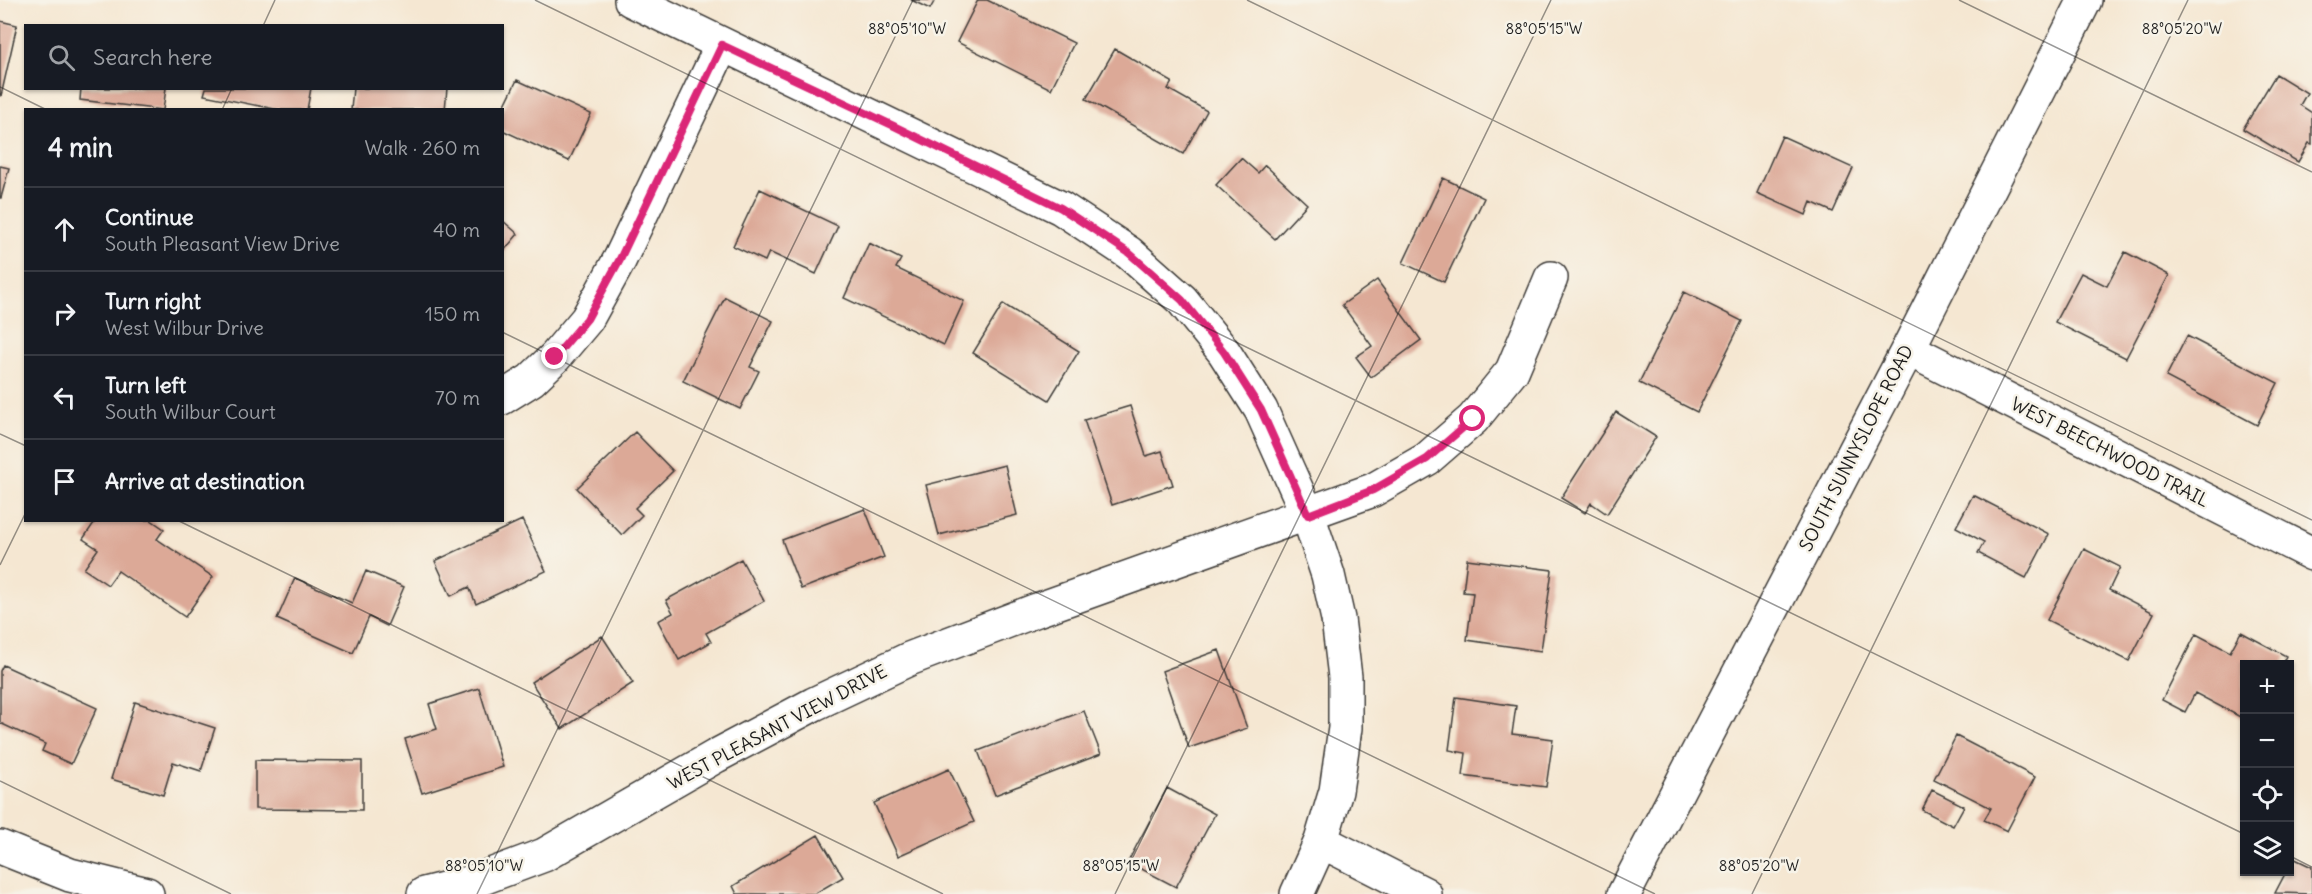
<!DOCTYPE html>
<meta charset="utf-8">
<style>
body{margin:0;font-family:Delius,sans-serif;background:#20242c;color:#f1f3f6}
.controls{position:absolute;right:18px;bottom:18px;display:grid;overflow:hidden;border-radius:0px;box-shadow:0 2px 4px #0004}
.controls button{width:54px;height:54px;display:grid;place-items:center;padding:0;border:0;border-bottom:2px solid #363941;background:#171b24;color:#f1f3f6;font:30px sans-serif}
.stop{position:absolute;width:18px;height:18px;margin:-14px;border:4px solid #db2777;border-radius:50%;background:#fff}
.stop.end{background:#db2777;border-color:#fff;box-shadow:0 2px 6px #0008}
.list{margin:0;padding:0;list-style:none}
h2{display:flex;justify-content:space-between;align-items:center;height:78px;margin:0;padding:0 24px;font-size:26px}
h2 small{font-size:20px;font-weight:400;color:#9ea1a6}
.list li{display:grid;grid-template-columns:39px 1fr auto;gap:18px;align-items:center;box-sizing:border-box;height:84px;padding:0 24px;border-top:2px solid #363941}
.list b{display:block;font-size:22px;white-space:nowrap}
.list p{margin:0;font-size:20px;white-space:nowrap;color:#9ea1a6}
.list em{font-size:20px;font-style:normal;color:#9ea1a6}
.icon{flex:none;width:33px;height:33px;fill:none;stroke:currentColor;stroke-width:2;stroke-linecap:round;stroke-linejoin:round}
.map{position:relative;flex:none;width:2312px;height:894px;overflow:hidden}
.search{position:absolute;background:#171b24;box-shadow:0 2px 4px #0004;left:24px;top:24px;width:480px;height:66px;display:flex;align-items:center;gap:15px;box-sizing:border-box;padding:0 21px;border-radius:0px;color:#9ea1a6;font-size:22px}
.panel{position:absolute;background:#171b24;box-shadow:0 2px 4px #0004;left:24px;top:108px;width:480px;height:414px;border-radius:0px}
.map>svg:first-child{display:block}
.building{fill:#dca997}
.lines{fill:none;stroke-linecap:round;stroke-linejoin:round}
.minor-casing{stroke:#3d3a37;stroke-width:36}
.minor{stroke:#fff;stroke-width:33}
.route{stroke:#db2777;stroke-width:8}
.ticks{fill:none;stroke:#1c1c1c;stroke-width:1.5;stroke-opacity:0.45}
.labels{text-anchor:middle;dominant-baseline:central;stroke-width:5;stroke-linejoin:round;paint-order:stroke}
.street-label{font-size:18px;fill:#1c1c1c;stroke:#f7f3e8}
.ticks-label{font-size:15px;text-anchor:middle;fill:#1c1c1c;stroke:#f7f3e8;stroke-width:5;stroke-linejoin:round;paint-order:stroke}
</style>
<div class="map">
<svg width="2312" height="894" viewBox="0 0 2312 894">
<rect width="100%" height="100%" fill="#f7f3e8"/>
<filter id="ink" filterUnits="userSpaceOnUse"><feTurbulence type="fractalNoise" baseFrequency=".0167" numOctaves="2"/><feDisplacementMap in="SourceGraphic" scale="12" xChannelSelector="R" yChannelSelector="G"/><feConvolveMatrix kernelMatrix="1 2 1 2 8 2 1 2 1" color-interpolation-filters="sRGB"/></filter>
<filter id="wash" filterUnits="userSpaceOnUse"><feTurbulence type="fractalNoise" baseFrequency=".008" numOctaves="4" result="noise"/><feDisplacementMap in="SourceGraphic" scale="24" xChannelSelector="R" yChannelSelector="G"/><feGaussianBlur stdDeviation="1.35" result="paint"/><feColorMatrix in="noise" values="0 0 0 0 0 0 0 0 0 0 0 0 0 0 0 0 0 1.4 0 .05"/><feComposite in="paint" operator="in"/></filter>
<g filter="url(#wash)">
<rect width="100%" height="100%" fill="#f5e7d2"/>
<g id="blocks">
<path class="building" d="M911,0H935L930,9Z
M978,0H987L1074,43L1051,89L957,42Z
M0,21L17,25L1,96L0,95Z
M1115,49L1172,82L1168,89L1207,111L1183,154L1086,99Z
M2276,74L2307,93L2300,105L2312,113V144L2309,143L2298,162L2243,129Z
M517,80L591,114L569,161L502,130V111Z
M81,88H166L163,110L80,100Z
M206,88H311L307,110H280L204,95Z
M353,88H447L445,110H351Z
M1782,136L1853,168L1833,212L1811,202L1806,215L1757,193Z
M1241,158L1258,173L1265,165L1307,204L1275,239L1216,185Z
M0,166L9,168L1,198H0Z
M1443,178L1484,198L1444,282L1403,263Z
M760,189L838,226L816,274L769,252L765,261L733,246Z
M502,220L518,234L502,253Z
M869,243L901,259L896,268L964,301L944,345L844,298Z
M2125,252L2169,275L2126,358L2055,322L2081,273L2107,286Z
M1377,280L1421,340L1371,377L1356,357L1372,346L1342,305Z
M1684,292L1742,321L1697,412L1639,383Z
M725,297L773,321L750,367L759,371L740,409L683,381Z
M1003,304L1079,351L1049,400L973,353Z
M2187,336L2278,383L2257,425L2166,377Z
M1130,406L1146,456L1162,451L1173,485L1112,505L1084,420Z
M1616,412L1656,437L1607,514L1591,503L1585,513L1561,498Z
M635,432L673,471L635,508L642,515L622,535L577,488Z
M1005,465L1017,515L939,535L926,485Z
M1973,495L2049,534L2026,578L1978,553L1984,542L1956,527Z
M865,509L884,557L801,589L782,540Z
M96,520H151L164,529L157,539L213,577L185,617L118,571L108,585L84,569L98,549L83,539Z
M522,520L546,571L476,604L469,587L451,596L435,561Z
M2084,549L2120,567L2109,590L2154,613L2129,661L2047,620Z
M741,559L764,601L706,633L711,642L679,660L658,621L673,613L666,600Z
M1467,559L1552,570L1541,651L1467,640L1473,593L1463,592Z
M366,571L404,587L387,626L369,617L353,653L277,619L295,578L352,603Z
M2241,632L2286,656L2282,664H2244V719L2195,693L2185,712L2162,700L2196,634L2230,652Z
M602,636L633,683L562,729L531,682Z
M1219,650L1247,728L1189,748L1162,671Z
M3,665L97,708L71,764L42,751L45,744L0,723V671Z
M479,688L503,767L422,793L405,739L437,729L429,704Z
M1456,697L1516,706L1512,734L1553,739L1546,787L1463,776L1466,753L1449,750Z
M135,702L215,728L201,771L173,762L163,795L111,779Z
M1084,711L1101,754L995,795L978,751Z
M1956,736L2035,777L2007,831L1984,820L1991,808L1934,779Z
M255,760L362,761V810L255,809Z
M949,769L974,822L898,856L874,803Z
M1167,788L1215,814L1176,887L1128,862Z
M1932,790L1964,806L1953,826L1922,810Z
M818,835L843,877L814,894H737L733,886Z
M2293,858L2312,867V894L2275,893L2286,872H2290V865Z"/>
</g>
</g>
<g filter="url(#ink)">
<use href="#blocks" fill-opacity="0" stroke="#3d3a37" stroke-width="1.5"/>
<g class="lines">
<defs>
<path id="minor" d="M631,0L1061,208L1129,253L1182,300L1224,352L1261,410L1308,515L1328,575L1338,619L1345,677V728L1336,791L1321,841L1297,894
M1908,349L2312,554
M502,398L531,380L555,357L587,319L620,259L722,45
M1321,841L1425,894
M0,847L70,875L147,894
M424,894L472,882L544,855L716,756L814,704L909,659L1037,610L1373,490L1427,459L1473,419L1512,371L1551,278
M1624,894L1908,349L2085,0"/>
</defs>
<use href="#minor" class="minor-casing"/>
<use href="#minor" class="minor"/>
</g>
</g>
<g class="lines" filter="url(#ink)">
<path class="route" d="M555,357L587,319L620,259L722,45L894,126L1061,208L1129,253L1182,300L1224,352L1261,410L1308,515L1373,490L1427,459L1473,419"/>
</g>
<path class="ticks" d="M535,0L2244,834M1247,0L2312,520M1959,0L2312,172M263,26L275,0M0,87L47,110M222,110L232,88M502,332L1655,894M0,434L26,446M177,520L943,894M0,565L26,512M0,781L231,894M2290,856L2312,867M477,894L913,0M1115,894L1551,0M1752,894L2188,0"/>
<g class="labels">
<g class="street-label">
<text transform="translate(1856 448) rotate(-63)">SOUTH SUNNYSLOPE ROAD</text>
<text transform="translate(2110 452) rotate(27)">WEST BEECHWOOD TRAIL</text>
<text transform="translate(777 727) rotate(-28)">WEST PLEASANT VIEW DRIVE</text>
</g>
</g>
<g class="ticks-label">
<text x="907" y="34">88°05'10"W</text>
<text x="1544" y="34">88°05'15"W</text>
<text x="2182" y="34">88°05'20"W</text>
<text x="484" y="871">88°05'10"W</text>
<text x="1121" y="871">88°05'15"W</text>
<text x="1759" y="871">88°05'20"W</text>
</g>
</svg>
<div class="controls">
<button>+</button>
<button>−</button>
<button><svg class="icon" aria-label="locate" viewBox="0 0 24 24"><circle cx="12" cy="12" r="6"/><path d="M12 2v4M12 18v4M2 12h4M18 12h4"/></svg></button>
<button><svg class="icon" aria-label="layers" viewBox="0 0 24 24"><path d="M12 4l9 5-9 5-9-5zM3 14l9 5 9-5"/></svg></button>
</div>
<div class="stop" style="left:1473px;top:419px"></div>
<div class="stop end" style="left:555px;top:357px"></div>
<div class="search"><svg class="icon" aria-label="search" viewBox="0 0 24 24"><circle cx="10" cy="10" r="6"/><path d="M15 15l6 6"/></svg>Search here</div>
<section class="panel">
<h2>4 min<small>Walk · 260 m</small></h2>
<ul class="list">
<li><svg class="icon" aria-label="ahead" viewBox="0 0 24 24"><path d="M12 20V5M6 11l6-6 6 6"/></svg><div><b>Continue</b><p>South Pleasant View Drive</p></div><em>40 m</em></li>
<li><svg class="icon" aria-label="right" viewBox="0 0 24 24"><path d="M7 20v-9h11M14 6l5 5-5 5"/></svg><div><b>Turn right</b><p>West Wilbur Drive</p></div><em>150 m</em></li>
<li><svg class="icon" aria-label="left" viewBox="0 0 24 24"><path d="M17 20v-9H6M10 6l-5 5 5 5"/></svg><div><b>Turn left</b><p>South Wilbur Court</p></div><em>70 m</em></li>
<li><svg class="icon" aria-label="arrive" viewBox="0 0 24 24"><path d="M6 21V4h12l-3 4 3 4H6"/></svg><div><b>Arrive at destination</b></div></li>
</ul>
</section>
</div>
